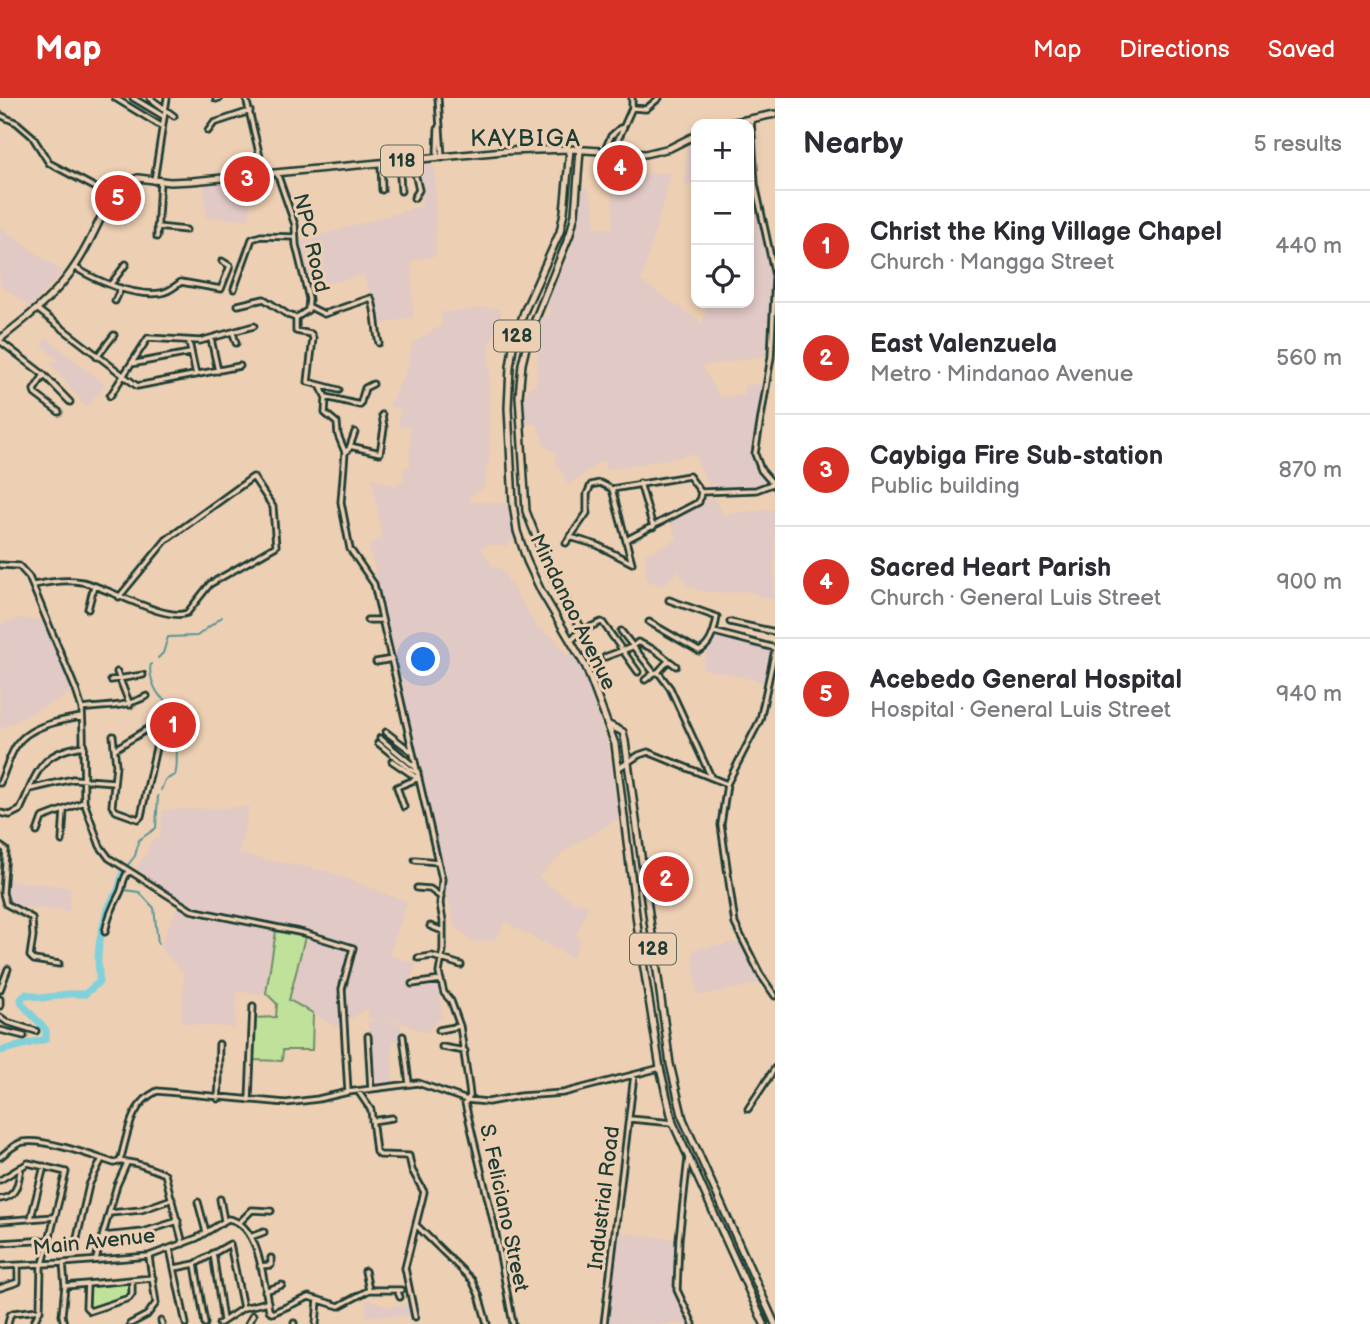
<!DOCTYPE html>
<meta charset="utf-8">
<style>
body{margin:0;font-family:"Balsamiq Sans",sans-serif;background:#f7f7f7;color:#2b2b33}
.controls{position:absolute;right:21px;top:21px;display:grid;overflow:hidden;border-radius:14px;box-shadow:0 4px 10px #0003}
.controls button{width:63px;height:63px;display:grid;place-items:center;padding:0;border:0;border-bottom:2px solid #e1e1e2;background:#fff;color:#2b2b33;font:35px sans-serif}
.you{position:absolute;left:424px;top:562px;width:24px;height:24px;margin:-18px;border:5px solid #fff;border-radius:50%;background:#1a73e8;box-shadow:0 0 0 10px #1a73e833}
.badge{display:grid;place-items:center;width:46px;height:46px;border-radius:50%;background:#d93025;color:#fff;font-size:23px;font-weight:700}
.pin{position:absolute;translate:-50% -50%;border:4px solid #fff;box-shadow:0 2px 7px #0006}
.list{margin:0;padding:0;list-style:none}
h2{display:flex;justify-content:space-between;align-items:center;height:91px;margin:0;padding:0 28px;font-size:30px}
h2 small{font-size:23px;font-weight:400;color:#7c7c81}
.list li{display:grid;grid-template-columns:46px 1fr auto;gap:21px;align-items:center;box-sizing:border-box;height:112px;padding:0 28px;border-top:2px solid #e1e1e2}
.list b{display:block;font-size:26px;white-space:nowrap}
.list p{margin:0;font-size:23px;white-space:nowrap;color:#7c7c81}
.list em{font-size:23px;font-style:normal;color:#7c7c81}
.icon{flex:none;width:38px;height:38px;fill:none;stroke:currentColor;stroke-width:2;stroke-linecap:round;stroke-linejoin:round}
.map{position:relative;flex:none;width:775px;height:1226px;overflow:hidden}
header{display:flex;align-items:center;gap:42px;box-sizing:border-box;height:98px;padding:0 35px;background:#d93025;color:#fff}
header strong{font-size:33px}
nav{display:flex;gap:38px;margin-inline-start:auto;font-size:24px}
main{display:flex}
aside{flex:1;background:#fff}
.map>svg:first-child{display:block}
.built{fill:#e1c9c5}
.green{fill:#bfe19a;stroke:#6f8f67;stroke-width:2}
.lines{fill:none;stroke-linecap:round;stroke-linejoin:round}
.stream{stroke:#5a9698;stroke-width:2}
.river{stroke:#81d1db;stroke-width:7}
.minor-casing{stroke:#1f3d34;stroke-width:9}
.major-casing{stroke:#1f3d34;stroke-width:10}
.minor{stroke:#edcfb3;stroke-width:3.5}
.major{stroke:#edcfb3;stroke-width:5}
.labels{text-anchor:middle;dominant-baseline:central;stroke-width:6;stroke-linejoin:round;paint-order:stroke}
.shield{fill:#edcfb3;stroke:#5d695a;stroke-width:2}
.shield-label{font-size:19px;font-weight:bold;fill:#1f3d34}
.street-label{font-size:21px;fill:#1f3d34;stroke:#edcfb3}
.quarter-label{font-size:24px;letter-spacing:2px;fill:#1f3d34;stroke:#edcfb3}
</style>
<header>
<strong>Map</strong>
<nav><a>Map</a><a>Directions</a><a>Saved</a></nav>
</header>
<main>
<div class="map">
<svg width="775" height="1226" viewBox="0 0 775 1226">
<rect width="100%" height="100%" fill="#edcfb3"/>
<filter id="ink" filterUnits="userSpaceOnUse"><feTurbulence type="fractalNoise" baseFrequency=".0143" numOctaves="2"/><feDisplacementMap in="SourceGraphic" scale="14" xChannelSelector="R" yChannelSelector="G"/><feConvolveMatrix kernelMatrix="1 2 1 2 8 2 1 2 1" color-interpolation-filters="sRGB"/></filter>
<g filter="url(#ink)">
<path class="built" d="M696,43V85L685,89L687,47Z
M415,64H431L435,72L436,158L411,163L413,219L381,226L363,177L308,190L297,144L422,108L421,90Z
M752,67L773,177L771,257L701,268L720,299L745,297L744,287L764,286L753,352L759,371L768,386L759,390H710L694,356L606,372L604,361L568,387L556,364L555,354L545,348L537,326H525L524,296H528V289L536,288L540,219L541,216L549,218L551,211L545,209L572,147L578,124L583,90H588L593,106L595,129L613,130L612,80L672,74L641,183L703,225L706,205H749V68Z
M242,82L243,89L251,88L249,121L206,120L204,84Z
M0,129L62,174L31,209L0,187Z
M483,210L501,211L500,230L489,246V359L484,390L470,398V404L507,405L517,443L510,444L507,448L488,447L481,450L493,468L501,471L538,531L542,530L546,537L550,535L567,557L573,554L583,571L608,647L620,720L569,750L538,779L572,803L589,807L576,837L580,840L573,860L505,824L495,842L473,844L454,828L369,447L382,439L372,380L396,388L404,381L403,370L410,369V330L398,328L400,312L389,307L406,274L413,245L442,227L441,215Z
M47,240L105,287L86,309L51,266L59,262L42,248Z
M714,399L723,416L775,411V502L745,493L726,495L701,493L687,487L679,473L663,488L648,483L645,472L646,456L678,441L669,423Z
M20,520L44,523L75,593L0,631V527Z
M715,537L773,550L765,584L701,570Z
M249,709L239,756L330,774L407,804L389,857L416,866L407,889L438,884L442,918L426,935L393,921H386L401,926L403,942L392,943L393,986L372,988L368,923L378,921L368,920V910L336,929L289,902L305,839L276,834L266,896L237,893L235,930L182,925L184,875L160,850L177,809L133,775L146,756L151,743L160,739L163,712Z
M7,782L71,790L69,813L13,808L8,803Z
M740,844L760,885L698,898L692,860L694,851Z
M618,1134L676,1141L674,1192L690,1226H606Z
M366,1202H370L388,1209L410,1206L412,1218H366Z"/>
<path class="green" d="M276,833L305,839L289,902L313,915L312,952H283L282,963L252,962L254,920L276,919L277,906L266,895Z
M131,1183L130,1197L124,1202L89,1212L86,1209L88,1187Z"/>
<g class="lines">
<path class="stream" d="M158,560L163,555L168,539L197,538L222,519
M151,566C148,575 154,591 160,598C170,610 199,610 189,633L177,639C175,652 179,665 175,677L165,682L161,692
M127,768L135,758L139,742L156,730L158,698
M124,792L139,794L154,810L158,846"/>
<path class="river" d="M118,792L123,775
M0,953L46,941V932L22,906L21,901L26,896L43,900L67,896H85L99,884C100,876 98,870 98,861C98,845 107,801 120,792"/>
<defs>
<path id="minor" d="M115,0L161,28
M133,0L163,18
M150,0L174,18
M246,0L264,76
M438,0L442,60
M216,1L219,0
M632,10L646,11L659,0
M0,17L17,25L32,38L49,65L111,98
M751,21L755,86L775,178L771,259L755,356L761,372L775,388
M208,33L214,25L250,13
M613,53L632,10V0
M604,54L611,38L620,30
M437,60L438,31
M412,62L419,92L414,100
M399,63L401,93
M381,65L382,92
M277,75L295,127L296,147L309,201L308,212L296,220
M154,83L167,0
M157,129L186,132
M157,139L160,83
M74,169C97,183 133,199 161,195C169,194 174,189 181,184L221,191L230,168L222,163
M111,186L126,166
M234,191L252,141L261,138L294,139
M115,203L121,190
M238,207L264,201L288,217L296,220
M310,209L324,216L371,200C377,216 375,229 379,245
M37,211L137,288L240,268
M296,220V233L311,236L313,240L308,284L320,287L326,300L325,315L337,325L338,337L345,354L341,404L350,451L374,486L442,781L440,806L443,823V852L439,875L444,895L451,903L460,928L469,989L470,998L465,1005L495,1131L513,1226
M233,235L236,245
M211,241L218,273
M0,243L44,277L34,292L35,296L59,314
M189,244L196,277
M97,259L114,237
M131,266L190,255
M44,277L70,304
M320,287L339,292
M110,298L148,240L200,243L254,228
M326,299L360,307L365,290L373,286
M350,348L380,355L384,330L382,317
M345,354L349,351L355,334
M640,385L653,429
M612,391L632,465
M701,394L756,392L772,386
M570,439L597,447L632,465
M566,445L587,415V396L591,387L600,385L612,391L689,378L701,394L699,404L626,442
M0,467L19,468L29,479L76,592L82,611L83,634L84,704L100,748L109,760L191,812L304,835L353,850L342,891L348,994
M33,487C51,484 65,481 82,484C107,489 165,524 187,515L210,486L276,448L273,409L253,379L166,442L119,499
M88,511L94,488
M367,522H382
M649,524L699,553C711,548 715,531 717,519L669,502
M730,524L775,534
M588,530L601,524L603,525L638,574
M621,533L654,575L658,574L670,590L711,679
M714,534L775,550
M775,552L760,622L727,686L721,727L735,826L760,876L775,898
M605,559L632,549L638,544L655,552L676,568
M376,564L392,561
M117,574L130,607
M658,574L668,563
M111,582L143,577
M645,582L654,575
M82,611C109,607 121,611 147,598
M386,634L412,654
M113,638L116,667L112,708L116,713L138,721L141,718L157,645L153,628
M380,640L415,669
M378,645L410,671L418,675
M115,651L172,616
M392,663L417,680
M619,670L639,657L648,654L727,686
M0,685C5,673 9,659 16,648C28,628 61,622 82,619
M30,691L73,681L114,684
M404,709L397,689L419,680
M0,715L10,717L20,712C37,676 38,654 84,648
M37,734L42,720L84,704
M62,743L64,712
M0,748L6,752L3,795L6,806L32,820L33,838L30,858L34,862L59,866
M415,762L438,764
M417,790L430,791L441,799
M430,828L443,833
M105,834C108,819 113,808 120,795C124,787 122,780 129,773
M418,860L432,858L461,867
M412,886L441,882
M0,892L8,871
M0,901V908
M0,919L7,924L36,933
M0,932L24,938
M439,932L460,928
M368,938L371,991
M403,938L409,985
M442,949L465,953
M358,993L371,1012L376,1054L380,1057L409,1058L412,1072L424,1094L405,1170L415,1219
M218,1001C220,982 218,965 219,946
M249,1002L253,908
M748,1011L775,970
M630,1021L673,1025
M372,1023L392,1020
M0,1059C7,1054 14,1046 23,1044C44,1040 93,1058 114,1065C129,1060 151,1071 165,1076L183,1146
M688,1060L679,1141L677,1192L693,1226
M120,1063C128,1037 129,1007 157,993L286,1005L318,1001L348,994L418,985L467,1002L488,1004L520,998L563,995L660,970
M0,1082L28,1065L66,1074L43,1166
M0,1101C18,1099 18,1084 21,1069
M220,1101L224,1122
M198,1104L206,1134
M110,1115L141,1112L172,1101
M31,1120L44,1068
M0,1123L54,1119
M240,1124L252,1112L271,1113
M416,1127L472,1182L479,1197L487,1226
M103,1138L143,1134L178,1123
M253,1138L264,1134
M0,1145L49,1142
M75,1149L89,1087L102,1061
M170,1151L186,1226
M213,1155L223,1222
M96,1161L117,1087L127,1065
M63,1165L65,1188L62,1217L64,1226
M195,1166L205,1226
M0,1168L63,1165L149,1158L197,1140L228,1121C260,1125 264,1186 269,1212L272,1215L309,1199L339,1208L369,1192H401
M260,1168L271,1167V1160
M175,1170L195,1166L230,1146L243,1210
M365,1173L369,1192
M87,1186L86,1209L90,1213L129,1200L132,1196V1182
M65,1188L153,1180
M0,1190L18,1184V1168
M397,1192L400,1199
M265,1193L282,1187
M161,1223L162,1226
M294,1225V1226
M8,1226L10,1217L13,1215L39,1212
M33,1226L40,1212L41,1167
M130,1226L147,1217L156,1205L149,1159
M219,1226L243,1210L268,1204
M248,1226L253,1217
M316,1226L318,1202
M604,1226L634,977"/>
<path id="major" d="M725,26L775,16
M570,51L564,114L560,134L524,214L513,249L510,269L508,310L513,406L517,433L527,463L541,493L586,569L615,646L638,833L660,970L673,1025L764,1226
M0,241C24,222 49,203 68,178C88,152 99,121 115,92L124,84L138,80L170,84L192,83L504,53L570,51L645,56L670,50L696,37
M571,542L582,532L549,472L526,413L519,298L522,266L529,237L570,136L575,116L580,52
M607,626L623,634L625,643L670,966L683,1021L775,1226"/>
</defs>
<use href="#minor" class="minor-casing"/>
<use href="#major" class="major-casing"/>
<use href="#minor" class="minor"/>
<use href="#major" class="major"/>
</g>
</g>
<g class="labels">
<g class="shield">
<rect x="381" y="47.5" width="42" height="31" rx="5"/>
<rect x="494" y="222.5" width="46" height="31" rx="5"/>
<rect x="630" y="835.5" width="46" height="31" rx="5"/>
</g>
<g class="shield-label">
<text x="402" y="63">118</text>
<text x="517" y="238">128</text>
<text x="653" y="851">128</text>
</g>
<g class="street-label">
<text transform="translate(311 145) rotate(77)">NPC Road</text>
<text transform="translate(573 514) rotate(64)">Mindanao Avenue</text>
<text transform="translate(604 1100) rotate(-83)">Industrial Road</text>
<text transform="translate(504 1110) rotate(78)">S. Feliciano Street</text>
<text transform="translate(94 1144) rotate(-6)">Main Avenue</text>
</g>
<g class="quarter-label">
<text x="526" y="40">KAYBIGA</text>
</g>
</g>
</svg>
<div class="controls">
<button>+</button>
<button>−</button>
<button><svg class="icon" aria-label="locate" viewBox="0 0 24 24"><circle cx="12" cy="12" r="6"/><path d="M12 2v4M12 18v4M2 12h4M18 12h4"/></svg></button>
</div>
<div class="you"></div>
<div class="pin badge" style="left:173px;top:627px">1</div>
<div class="pin badge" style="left:666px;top:781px">2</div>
<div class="pin badge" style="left:247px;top:81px">3</div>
<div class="pin badge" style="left:620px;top:70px">4</div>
<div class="pin badge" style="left:118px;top:100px">5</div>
</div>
<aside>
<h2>Nearby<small>5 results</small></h2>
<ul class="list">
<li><span class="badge">1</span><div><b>Christ the King Village Chapel</b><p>Church · Mangga Street</p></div><em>440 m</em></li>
<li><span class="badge">2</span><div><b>East Valenzuela</b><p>Metro · Mindanao Avenue</p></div><em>560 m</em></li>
<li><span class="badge">3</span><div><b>Caybiga Fire Sub-station</b><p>Public building</p></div><em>870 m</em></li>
<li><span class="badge">4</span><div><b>Sacred Heart Parish</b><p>Church · General Luis Street</p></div><em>900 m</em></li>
<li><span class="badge">5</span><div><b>Acebedo General Hospital</b><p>Hospital · General Luis Street</p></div><em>940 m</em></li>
</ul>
</aside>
</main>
